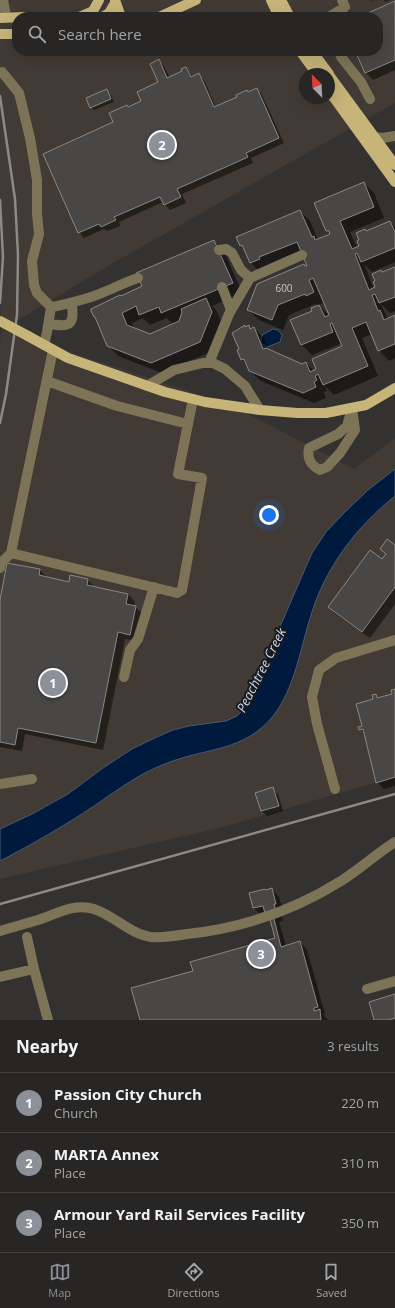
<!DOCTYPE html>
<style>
body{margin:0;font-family:"Open Sans",sans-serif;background:#333231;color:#f1f3f6}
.compass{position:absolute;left:299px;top:68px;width:36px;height:36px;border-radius:50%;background:#272624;box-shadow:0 4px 16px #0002;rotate:336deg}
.you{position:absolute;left:269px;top:515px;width:14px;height:14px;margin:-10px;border:3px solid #fff;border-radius:50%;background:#1a73e8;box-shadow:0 0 0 6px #1a73e833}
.badge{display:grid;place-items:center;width:26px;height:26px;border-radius:50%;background:#8c9099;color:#fff;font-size:13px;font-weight:700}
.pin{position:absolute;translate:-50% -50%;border:2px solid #fff;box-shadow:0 1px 4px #0006}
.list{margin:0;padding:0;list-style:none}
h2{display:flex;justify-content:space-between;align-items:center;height:52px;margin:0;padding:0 16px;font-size:17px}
h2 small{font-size:13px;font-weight:400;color:#a4a5a6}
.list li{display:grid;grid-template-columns:26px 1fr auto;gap:12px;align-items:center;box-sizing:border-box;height:60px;padding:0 16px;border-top:1px solid #434341}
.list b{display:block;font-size:15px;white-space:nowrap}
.list p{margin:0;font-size:13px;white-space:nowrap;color:#a4a5a6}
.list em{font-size:13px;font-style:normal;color:#a4a5a6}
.icon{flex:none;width:22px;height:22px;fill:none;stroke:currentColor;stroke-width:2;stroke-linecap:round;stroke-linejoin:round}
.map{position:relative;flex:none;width:395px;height:1020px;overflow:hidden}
.search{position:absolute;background:#272624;box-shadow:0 4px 16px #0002;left:12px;right:12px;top:12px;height:44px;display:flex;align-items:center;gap:10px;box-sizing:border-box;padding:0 14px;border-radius:16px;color:#a4a5a6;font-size:15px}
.sheet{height:232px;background:#272624}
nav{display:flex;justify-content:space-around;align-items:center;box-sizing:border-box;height:56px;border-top:1px solid #434341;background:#272624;font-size:11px;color:#a4a5a6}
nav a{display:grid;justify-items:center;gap:2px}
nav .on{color:#8c9099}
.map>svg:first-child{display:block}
.built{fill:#423a34;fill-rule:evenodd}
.water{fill:#001a3d;stroke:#475972}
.shadow{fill:#0007;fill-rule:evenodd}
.building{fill:#494745;stroke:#8a8784}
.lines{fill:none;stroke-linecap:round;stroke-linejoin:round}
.minor{stroke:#7d7457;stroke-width:10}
.major{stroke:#c7b479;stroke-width:10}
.rail{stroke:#8b8a88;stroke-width:2.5}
.major-bridge{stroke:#c7b479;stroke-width:10}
.labels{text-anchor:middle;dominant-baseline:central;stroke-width:4;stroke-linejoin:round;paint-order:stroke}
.number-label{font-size:10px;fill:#c5c4c2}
.water-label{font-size:13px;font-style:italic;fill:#c7defd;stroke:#1b1a19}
</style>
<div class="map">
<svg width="395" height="1020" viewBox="0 0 395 1020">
<rect width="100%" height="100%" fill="#343230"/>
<path class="built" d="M8,0H368L370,3L378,0H395V103L108,266L2,330L231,405L354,469L395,438V777L223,827L0,879V341L2,330L0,303V6ZM17,17H378V51H17ZM305,74H329V98H305Z"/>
<path class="water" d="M273,329L278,330L282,335L280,342L267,347L261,343L262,335Z
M395,469V496C357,526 325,568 311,615C300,649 295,688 273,716C245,751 207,748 170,762C141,772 119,789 94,806C64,826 33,844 0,861V829L32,814L68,794L103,768L132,749L157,737L173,730L189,726L226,721L237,716L243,710L250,701L254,691L262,668L312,553L326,532L344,513L368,490Z"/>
<path class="shadow" d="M383,0H391L386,2Z
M395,2V70L373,80L366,73L356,51H378V17H361Z
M159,61L164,66L170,78L183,72L186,68L193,77L198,75L204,80L216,108L257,89L262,95L284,143L251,158L253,163L182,194L186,203L170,210L163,202L119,222L120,226L107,231L104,229L84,238L79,232L115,123L128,108L142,102L159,83Z
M107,91L110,94L114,102L94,110L91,107Z
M364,183L374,193L384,218L350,232L357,248L360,247L367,232L390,222L395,227V262L372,272L364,264L374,289L382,273L395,268V311L390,313L380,303L388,319L395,316V358L389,361L379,350L372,334L362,338L378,376L334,395L325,386L327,391L324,392L326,398L314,403L261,381L250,371L248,365L242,359L240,350L245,328L248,327L251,329L254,328L264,338L269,351L302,365L306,363L314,371L343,346L342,343L312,355L302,345L313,311L318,306L315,304L289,315L283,330L259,320L248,310L308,266L303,254L261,273L251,263L245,250L241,245L300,211L310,221L318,240L331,234L327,231ZM325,302L331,317L318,305Z
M214,241L224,251L242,293L212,306L216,310L222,323L210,352L162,373L118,356L108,345L92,309L143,287ZM143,318L150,325L167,318L174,325L150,335L134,329L132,323Z
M395,546V604L370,638L336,614L329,607L387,555L381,549Z
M40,570L47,577L70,583L88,580L95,588L128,594L135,602L134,606L143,614L137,641L125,639L103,750L25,734L22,751L0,747V605Z
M395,690V786L384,789L377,782L366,742H367L365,735L360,728L363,727L376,695L380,699L393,695Z
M272,789L278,794L283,811L267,816L262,811Z
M272,889L279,897L283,911L281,912L283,921L279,922L286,946L300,942L307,950L325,1014H323L328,1020H141L194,971L276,939L272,921L261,915L254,908L266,891Z"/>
<path class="building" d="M395,1V60L365,73L355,51H378V17H359Z
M159,59L167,78L182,71L181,69L186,67L191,77L199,73L214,107L237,97L236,95L247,90L248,92L257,88L279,138L246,153L248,157L177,189L181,197L164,205L160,197L114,217L116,220L101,227L99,224L78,233L43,154L113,122L109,113L127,105L128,107L141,101L137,92L158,82L150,64Z
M107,89L111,99L90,108L86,98Z
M364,182L374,207L340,221L352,249L359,246L357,241L359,240L356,233L365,229L366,231L390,221L395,232V248L361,262L357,253L355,254L369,290L375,287L373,282L375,281L372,274L381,270L382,272L395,267V297L379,303L375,294L372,295L378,311L380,310L384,320L395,315V344L378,351L366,322L352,328L368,366L323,385L318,374L315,376L317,380L314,382L316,387L303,393L249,371L244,359L241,360L237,350L239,349L232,333L245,325V327L249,325L250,329L254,327L263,349L266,348L302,364L306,362L310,372L316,369L312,359L342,346L332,323L330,324L333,332L301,345L290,320L312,311L311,308L319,305L325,317L329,315L313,278L309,280L314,292L306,296L305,294L278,305L272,320L247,310L257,284L304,264L305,266H307L297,242L259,257L260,259L250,263L242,245L240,246L236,237L300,210L312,237L314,236L315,240L330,234L329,231H326L314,203Z
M214,240L233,283L161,313L159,307L139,315L136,306L122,313L127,325L150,334L179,321L182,312L181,309L206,298L212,312L200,342L151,363L107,346L95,317H94L91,311V309L120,295L121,296L142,286L136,273Z
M387,539L395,545V587L362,632L328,607L370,550L382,559L386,554L380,549Z
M7,563L40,569L39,575L69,582L70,575L88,579L87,585L128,594L126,604L136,606L130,635L118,632L96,743L18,728L15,745L0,742V600Z
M395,689V777L376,783L363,729L359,730L358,727L362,726L356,704L373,699L372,695L376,694L377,698L392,694L391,690Z
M273,787L279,806L261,811L255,793Z
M272,888L276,904H274L277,914L273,915L281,947L300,941L318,1007L314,1008V1011L320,1009L321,1020H140L131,988L193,971L190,962L275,938L269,916L266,917L263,906L253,908L249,893L265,889L266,890Z
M395,994V1018L388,1020H374L369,1002Z"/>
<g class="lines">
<path class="minor" d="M3,0L6,16
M329,17L345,7L342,0
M339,51L341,57L361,82L370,99
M2,72L19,93L30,138L37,180V214L39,234L32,261L34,285L37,293L51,307
M374,137L383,138L395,136
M219,250L226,249L232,253L241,270L250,278
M222,287L231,310
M51,307C65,305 78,301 91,297C107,292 122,283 138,278
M49,324C71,327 74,326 72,303
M44,345L47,332L51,307
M209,363L229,314L250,278L302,255
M47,381L117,406L188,424
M147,386L174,370L203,363H213L225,369L245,386L260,410
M352,408L355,430L340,453L327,467L320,470C310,465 307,458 309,448L338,434L347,426Z
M11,553L177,593L182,590L202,478L178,474L193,399
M0,568L1,563L11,553L53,350
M124,677L130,650L138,639L154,587
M0,784L32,779
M335,789L317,724L312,697L319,670L336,658L395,640
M0,931C13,927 25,924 38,920C56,914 74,903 94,909C113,915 130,934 151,937C163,938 175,936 187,934C244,928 293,911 341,881C360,869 376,854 395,842
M27,937L34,969
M0,977L34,969L48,1020
M367,989L395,981"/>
<path class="major" d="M115,0L121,17
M271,0L279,17
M281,0L290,17
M79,17L93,11L99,0
M102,17L109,13L115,3
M159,17L196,0
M0,18L24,17
M0,34H17
M300,51L317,74
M312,51L329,74
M329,75L395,165
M329,91L395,182
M28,336L68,358L165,392L205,402L260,410L297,413H326L366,405L395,388"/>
<path class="rail" d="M0,96L15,199L18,255L17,315L6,394L0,423
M0,200L3,257L0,303
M0,904L395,794"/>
<path class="major-bridge" d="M0,321L28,336"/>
</g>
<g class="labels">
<g class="number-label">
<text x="284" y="288">600</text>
</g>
<g class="water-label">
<text transform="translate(261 670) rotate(-63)">Peachtree Creek</text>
</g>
</g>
</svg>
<svg class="compass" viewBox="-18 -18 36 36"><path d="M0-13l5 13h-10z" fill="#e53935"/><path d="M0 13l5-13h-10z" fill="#a4a5a6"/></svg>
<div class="you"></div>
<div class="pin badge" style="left:53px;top:683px">1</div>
<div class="pin badge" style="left:162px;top:145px">2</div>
<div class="pin badge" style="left:261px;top:954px">3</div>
<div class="search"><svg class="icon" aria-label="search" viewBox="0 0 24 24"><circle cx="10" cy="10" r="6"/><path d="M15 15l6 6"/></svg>Search here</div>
</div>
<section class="sheet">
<h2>Nearby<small>3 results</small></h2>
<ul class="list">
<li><span class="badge">1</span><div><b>Passion City Church</b><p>Church</p></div><em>220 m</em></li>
<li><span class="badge">2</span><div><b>MARTA Annex</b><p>Place</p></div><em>310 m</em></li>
<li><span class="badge">3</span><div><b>Armour Yard Rail Services Facility</b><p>Place</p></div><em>350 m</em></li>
</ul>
</section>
<nav>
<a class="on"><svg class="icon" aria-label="map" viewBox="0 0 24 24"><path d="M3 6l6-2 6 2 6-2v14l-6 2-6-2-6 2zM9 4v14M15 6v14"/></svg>Map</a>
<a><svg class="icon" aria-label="directions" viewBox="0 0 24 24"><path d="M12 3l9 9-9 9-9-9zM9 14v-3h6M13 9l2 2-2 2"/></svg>Directions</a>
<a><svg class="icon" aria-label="saved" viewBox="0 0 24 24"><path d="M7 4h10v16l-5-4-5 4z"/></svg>Saved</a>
</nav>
